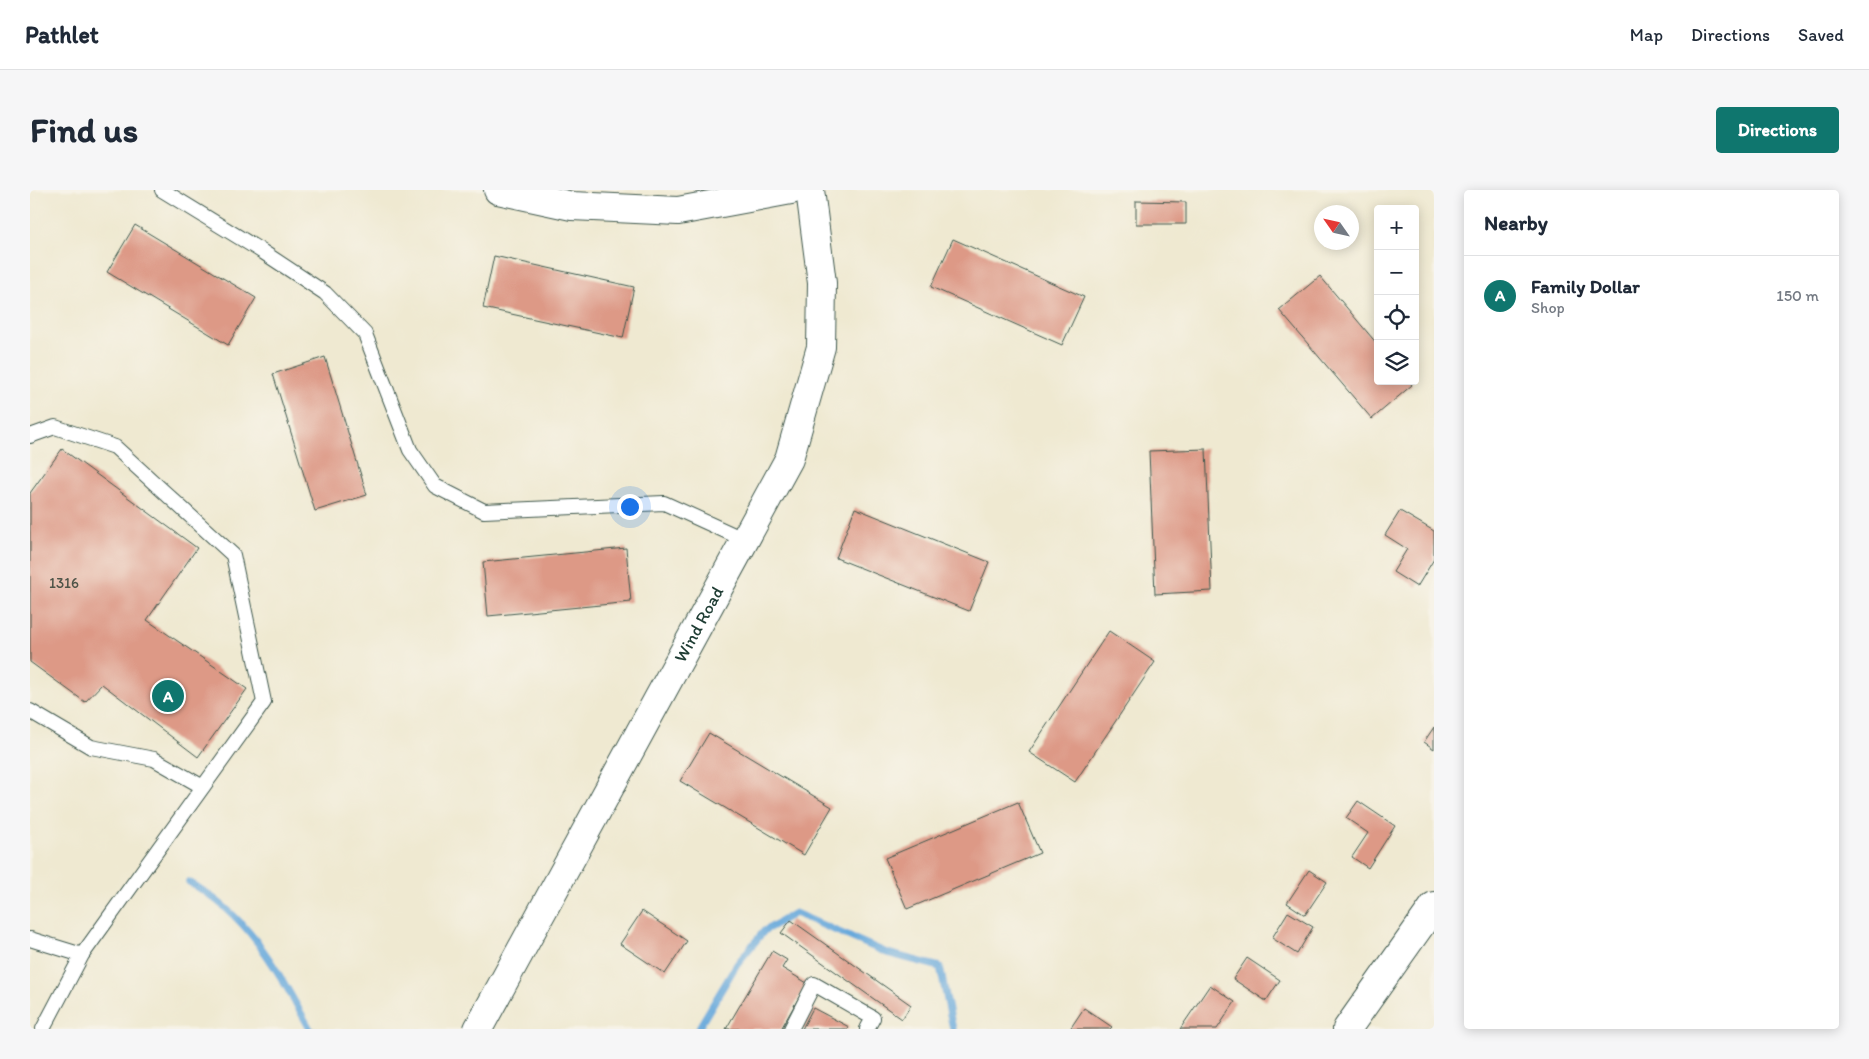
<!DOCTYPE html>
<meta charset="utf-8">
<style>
body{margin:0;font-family:Itim,sans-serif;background:#f6f6f7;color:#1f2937}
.controls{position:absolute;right:15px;top:15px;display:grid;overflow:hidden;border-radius:5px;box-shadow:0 2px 12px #0003}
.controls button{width:45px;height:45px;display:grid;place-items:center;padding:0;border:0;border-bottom:1px solid #e0e1e3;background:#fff;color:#1f2937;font:25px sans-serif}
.compass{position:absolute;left:1284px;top:15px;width:45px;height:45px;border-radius:50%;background:#fff;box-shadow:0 2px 12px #0003;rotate:304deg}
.you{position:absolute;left:599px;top:316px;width:18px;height:18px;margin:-12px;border:4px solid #fff;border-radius:50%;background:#1a73e8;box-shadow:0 0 0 8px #1a73e833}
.badge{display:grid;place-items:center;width:32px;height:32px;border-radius:50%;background:#0f766e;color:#fff;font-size:16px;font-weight:700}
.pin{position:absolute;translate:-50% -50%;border:2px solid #fff;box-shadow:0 1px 5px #0006}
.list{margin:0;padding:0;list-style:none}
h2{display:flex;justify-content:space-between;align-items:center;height:65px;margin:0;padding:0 20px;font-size:21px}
h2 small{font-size:16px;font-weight:400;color:#747a83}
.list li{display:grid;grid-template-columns:32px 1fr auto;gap:15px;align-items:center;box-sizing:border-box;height:80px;padding:0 20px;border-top:1px solid #e0e1e3}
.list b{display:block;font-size:19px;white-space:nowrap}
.list p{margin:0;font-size:16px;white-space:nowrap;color:#747a83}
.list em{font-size:16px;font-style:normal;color:#747a83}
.icon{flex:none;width:28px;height:28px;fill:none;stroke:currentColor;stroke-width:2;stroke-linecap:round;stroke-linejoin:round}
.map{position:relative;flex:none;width:1404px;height:839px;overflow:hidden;border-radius:5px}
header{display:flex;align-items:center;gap:30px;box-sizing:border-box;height:70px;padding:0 25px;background:#fff;border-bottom:1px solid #e0e1e3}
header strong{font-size:24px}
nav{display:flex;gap:28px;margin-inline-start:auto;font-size:18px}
.intro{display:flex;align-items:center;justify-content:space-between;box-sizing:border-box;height:120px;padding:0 30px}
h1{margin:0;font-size:35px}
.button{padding:12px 22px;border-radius:5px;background:#0f766e;color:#fff;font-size:18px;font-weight:700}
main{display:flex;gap:30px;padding:0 30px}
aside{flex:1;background:#fff;border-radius:5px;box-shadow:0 2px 12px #0003}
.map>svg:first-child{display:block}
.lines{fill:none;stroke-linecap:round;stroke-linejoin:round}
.stream{stroke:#67a9db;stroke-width:7}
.building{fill:#dd9986}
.lane-casing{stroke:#3e574c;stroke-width:16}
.street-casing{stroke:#3e574c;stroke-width:30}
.lane{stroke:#fff;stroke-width:14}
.street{stroke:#fff;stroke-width:28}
.labels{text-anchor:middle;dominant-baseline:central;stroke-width:4;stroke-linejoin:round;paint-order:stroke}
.number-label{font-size:15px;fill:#4e5448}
.street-label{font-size:18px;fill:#1f3d34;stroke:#f7f3e8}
</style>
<header>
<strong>Pathlet</strong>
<nav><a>Map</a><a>Directions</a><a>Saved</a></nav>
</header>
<div class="intro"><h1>Find us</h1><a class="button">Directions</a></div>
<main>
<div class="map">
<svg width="1404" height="839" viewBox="0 0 1404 839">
<rect width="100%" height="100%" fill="#f7f3e8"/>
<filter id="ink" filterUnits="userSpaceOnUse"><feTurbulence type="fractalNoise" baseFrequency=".02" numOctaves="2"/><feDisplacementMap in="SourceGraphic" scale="10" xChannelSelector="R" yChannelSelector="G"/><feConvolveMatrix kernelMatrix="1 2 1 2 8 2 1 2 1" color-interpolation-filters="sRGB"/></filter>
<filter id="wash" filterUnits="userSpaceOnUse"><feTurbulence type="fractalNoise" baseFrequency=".0096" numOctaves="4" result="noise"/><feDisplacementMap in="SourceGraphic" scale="20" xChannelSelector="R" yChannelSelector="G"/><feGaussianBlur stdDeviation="1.12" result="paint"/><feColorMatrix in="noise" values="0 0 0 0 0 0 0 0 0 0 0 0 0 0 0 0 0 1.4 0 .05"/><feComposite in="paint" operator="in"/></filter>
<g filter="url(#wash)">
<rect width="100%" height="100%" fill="#efe9d1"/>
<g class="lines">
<path class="stream" d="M159,692C221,727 247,780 280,839
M668,839L707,774L734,741L765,723L857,763L910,777L923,839"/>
</g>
<g id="blocks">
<path class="building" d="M1106,11L1156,12V34H1106Z
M105,35L226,108L198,155L77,82Z
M923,49L1054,107L1032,155L901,97Z
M464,66L604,97L593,148L453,118Z
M1290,86L1348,155V191H1379L1382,195L1342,229L1249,120Z
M295,167L337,305L285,321L243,184Z
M32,259L167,358L117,430L217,499L168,567L72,494L55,512L0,472V303Z
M1176,259L1182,401L1125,404L1119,261Z
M825,318L959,372L939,421L806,368Z
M1370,321L1404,341V369L1387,397L1363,382L1377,359L1355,345Z
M596,358L601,412L458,426L453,372Z
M1079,441L1125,472L1045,592L999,562Z
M1404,537V559L1394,552Z
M679,543L802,617L774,665L650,591Z
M1328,611L1365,636L1338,678L1322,667L1338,643L1316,628Z
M988,612L1010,663L877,719L855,668Z
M1279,680L1297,692L1275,725L1257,713Z
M612,721L657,751L635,784L590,754Z
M1258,722L1283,737L1267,764L1242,748Z
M761,730L881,815L872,829L751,743Z
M742,761L757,770L752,778L777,793L751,839H696Z
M1217,768L1250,790L1236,811L1203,789Z
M1180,795L1205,812L1187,839H1150Z
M783,818L819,837L818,839H772Z
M1054,818L1082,837L1080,839H1040Z"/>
</g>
</g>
<g filter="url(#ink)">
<use href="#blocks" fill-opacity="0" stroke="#3e574c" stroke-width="1"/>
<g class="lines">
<defs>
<path id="lane" d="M132,0L233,62L295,103L335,144L380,260L405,296L454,321L634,313L715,350
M0,246L25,237L85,257L203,365L234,512L52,765
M0,521L61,557L124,569L173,597
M0,749L52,765L13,839
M761,839L784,794L843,828L837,839"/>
<g id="street">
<path d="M468,0L542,16L648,21L761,0"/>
<path id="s1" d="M448,839L759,269L791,157L792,93L780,0"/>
<path d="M1317,839L1404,716"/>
</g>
</defs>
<use href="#lane" class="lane-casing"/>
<use href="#street" class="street-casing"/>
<use href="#lane" class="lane"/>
<use href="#street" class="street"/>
</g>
</g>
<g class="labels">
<g class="number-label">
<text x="34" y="393">1316</text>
</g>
<g class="street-label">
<text stroke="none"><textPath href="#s1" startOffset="461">Wind Road</textPath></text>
</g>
</g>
</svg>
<div class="controls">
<button>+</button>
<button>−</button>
<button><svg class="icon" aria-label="locate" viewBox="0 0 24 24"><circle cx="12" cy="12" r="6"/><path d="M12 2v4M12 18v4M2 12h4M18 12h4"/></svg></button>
<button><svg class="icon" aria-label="layers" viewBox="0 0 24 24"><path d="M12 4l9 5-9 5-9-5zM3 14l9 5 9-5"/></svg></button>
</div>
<svg class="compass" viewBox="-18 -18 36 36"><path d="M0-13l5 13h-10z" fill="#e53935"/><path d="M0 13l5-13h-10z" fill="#747a83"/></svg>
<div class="you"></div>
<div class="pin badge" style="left:138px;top:506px">A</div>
</div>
<aside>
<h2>Nearby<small></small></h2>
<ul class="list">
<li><span class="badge">A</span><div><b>Family Dollar</b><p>Shop</p></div><em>150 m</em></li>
</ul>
</aside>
</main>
